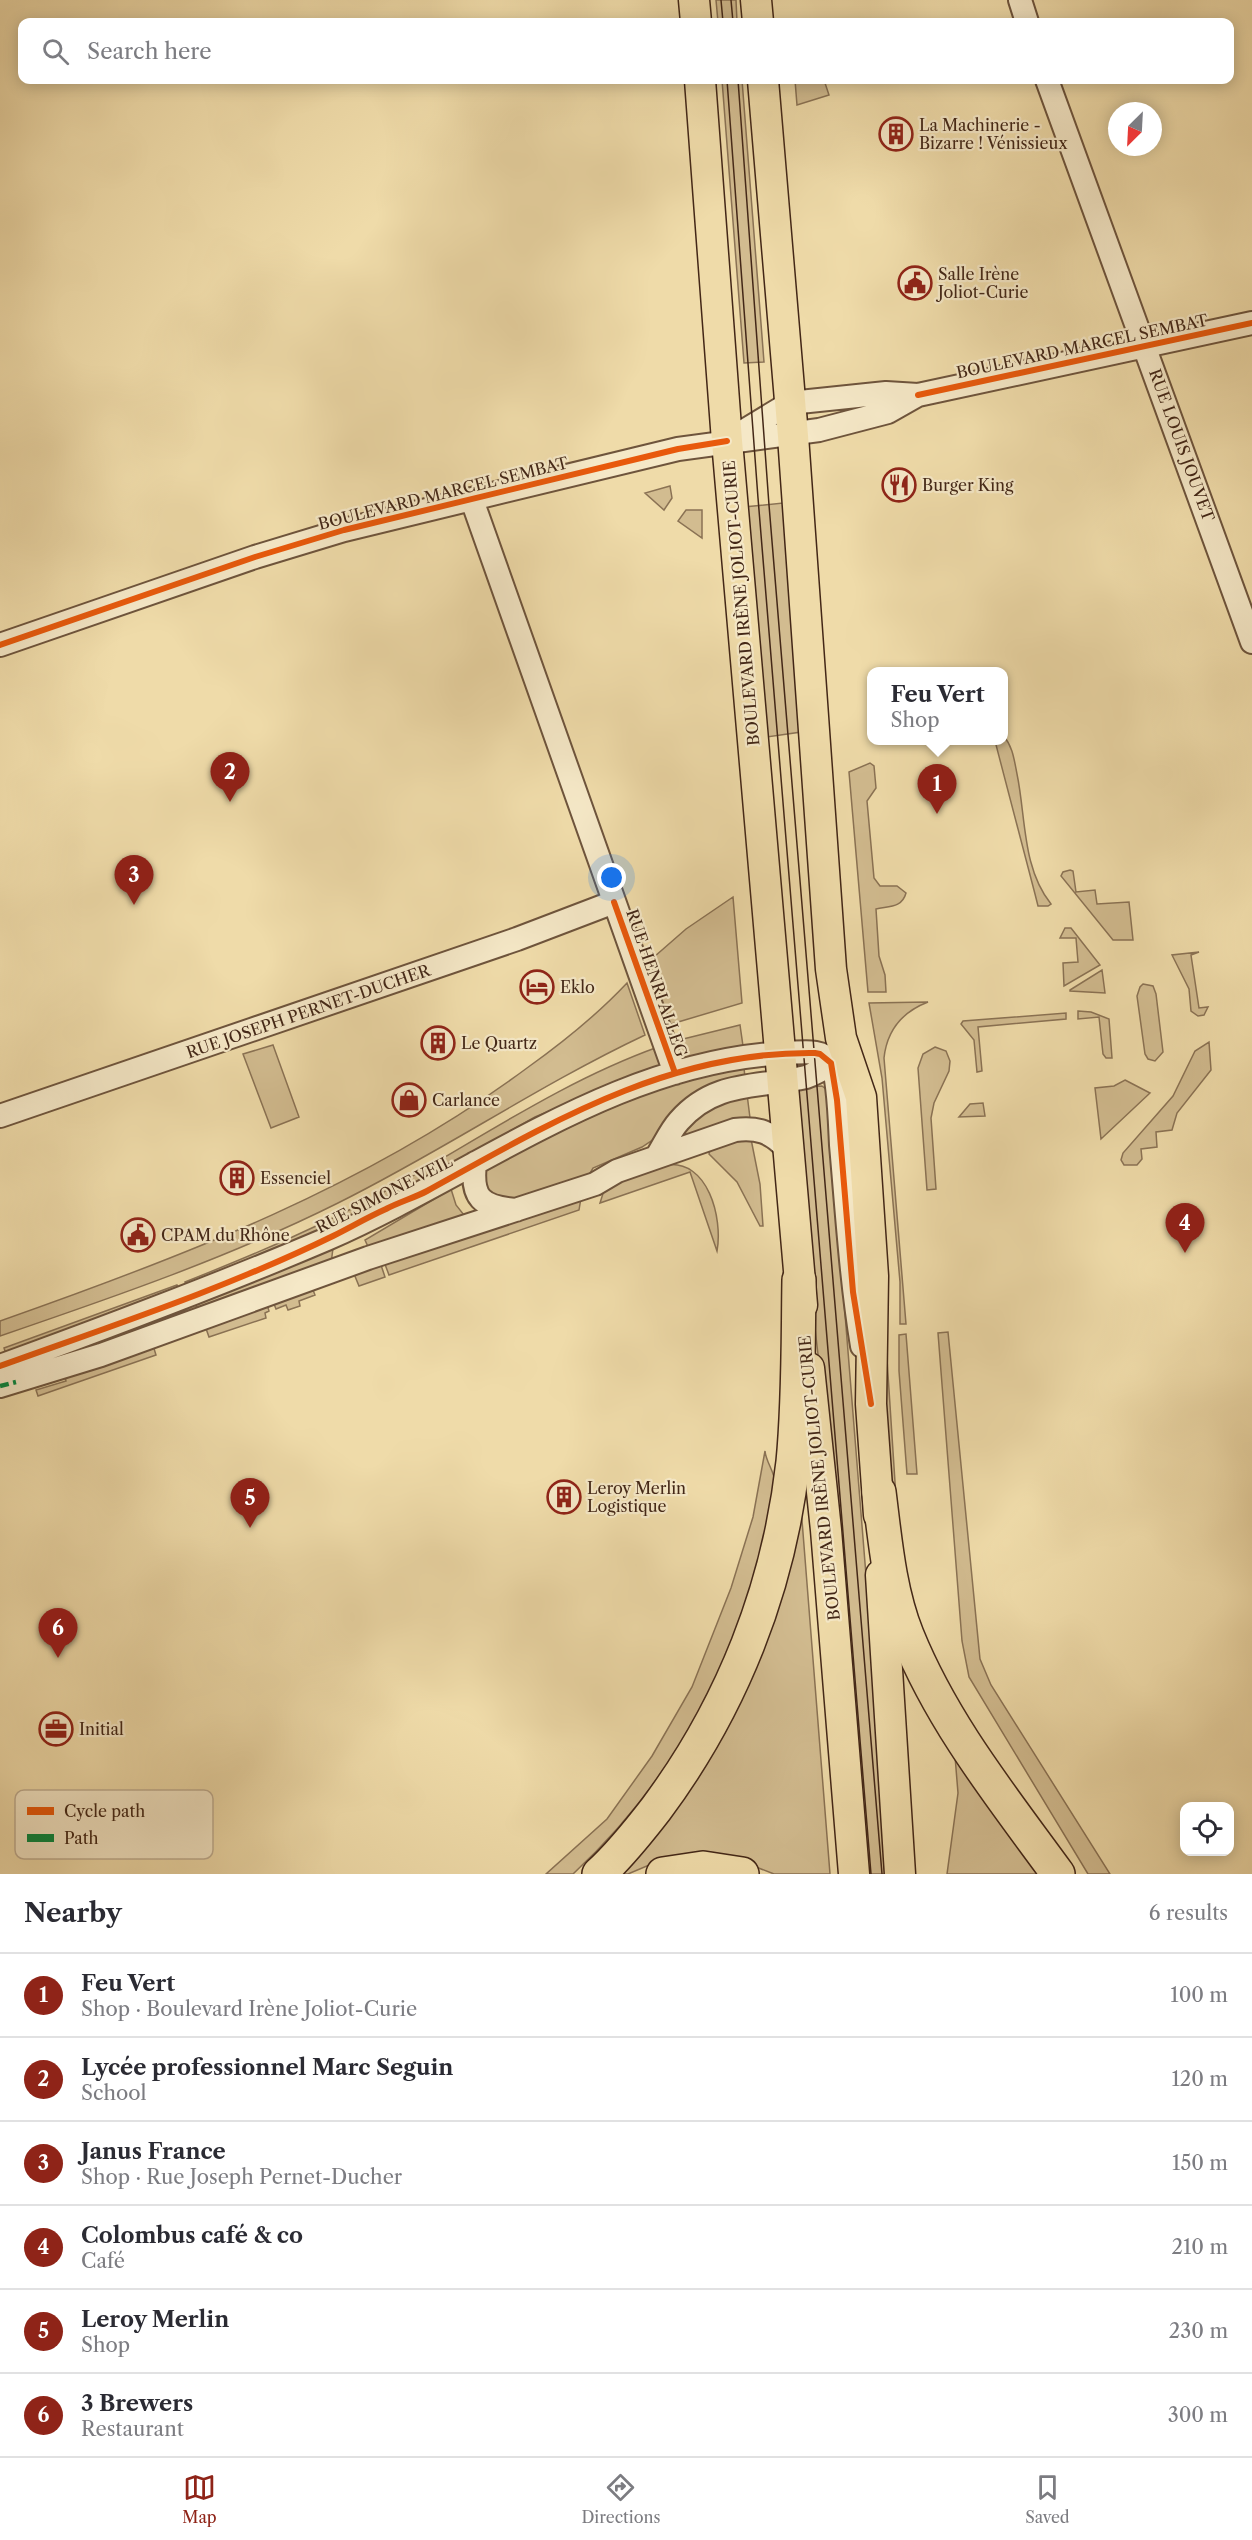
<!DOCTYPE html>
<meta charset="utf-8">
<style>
body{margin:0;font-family:"Libre Caslon Text",serif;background:#f7f7f7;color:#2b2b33}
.controls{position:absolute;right:18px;bottom:18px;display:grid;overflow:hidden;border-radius:12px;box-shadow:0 3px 15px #0003}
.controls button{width:54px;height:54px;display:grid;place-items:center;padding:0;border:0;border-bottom:2px solid #e1e1e2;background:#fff;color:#2b2b33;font:30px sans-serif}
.compass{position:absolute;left:1108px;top:102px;width:54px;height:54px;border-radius:50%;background:#fff;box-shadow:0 3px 15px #0003;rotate:204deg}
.you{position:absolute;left:612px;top:878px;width:21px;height:21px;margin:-15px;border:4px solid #fff;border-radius:50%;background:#1a73e8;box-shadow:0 0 0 9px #1a73e833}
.badge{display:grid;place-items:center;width:39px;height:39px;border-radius:50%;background:#8f2418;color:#fff;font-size:20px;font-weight:700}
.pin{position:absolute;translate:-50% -50px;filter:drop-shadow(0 2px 3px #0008)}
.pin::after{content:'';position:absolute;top:32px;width:21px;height:18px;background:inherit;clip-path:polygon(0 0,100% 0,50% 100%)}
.popup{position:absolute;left:867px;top:667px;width:141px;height:78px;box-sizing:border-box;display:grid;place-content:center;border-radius:12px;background:#fff;filter:drop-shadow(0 2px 4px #0005);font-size:20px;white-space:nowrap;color:#7c7c81}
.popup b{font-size:22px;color:#2b2b33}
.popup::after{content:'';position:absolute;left:50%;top:100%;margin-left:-12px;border:12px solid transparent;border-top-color:#fff}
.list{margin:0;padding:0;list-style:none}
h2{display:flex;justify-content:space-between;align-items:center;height:78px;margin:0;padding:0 24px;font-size:26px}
h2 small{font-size:20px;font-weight:400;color:#7c7c81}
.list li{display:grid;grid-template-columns:39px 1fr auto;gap:18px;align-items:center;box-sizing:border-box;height:84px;padding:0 24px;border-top:2px solid #e1e1e2}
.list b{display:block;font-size:22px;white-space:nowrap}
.list p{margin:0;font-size:20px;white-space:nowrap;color:#7c7c81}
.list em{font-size:20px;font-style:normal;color:#7c7c81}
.icon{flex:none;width:33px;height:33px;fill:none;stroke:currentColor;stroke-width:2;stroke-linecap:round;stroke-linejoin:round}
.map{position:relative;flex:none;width:1252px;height:1874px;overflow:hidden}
.search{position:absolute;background:#fff;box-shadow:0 3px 15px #0003;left:18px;right:18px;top:18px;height:66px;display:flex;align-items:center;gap:15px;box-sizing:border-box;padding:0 21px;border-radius:12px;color:#7c7c81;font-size:22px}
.sheet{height:582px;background:#fff}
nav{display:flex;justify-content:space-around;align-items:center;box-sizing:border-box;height:84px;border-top:2px solid #e1e1e2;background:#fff;font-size:16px;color:#7c7c81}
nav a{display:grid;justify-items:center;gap:3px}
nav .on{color:#8f2418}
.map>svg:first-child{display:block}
.green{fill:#d2bc90;stroke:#8a7254;stroke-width:1.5}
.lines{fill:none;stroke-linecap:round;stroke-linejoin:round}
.minor-casing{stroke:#6e543c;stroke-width:26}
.major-casing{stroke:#432717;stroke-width:33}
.highway-casing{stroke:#432717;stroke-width:36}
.minor{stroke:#f5e8c7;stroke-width:22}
.major{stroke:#efdba9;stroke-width:30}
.highway{stroke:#efdba9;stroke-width:33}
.tram{stroke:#432717;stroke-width:1.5}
.quiet{stroke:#00873e;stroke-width:4.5;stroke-dasharray:9 4.5;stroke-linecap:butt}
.cycleway-casing{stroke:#f5e8c7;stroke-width:10}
.cycleway{stroke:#e8590c;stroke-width:6}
.labels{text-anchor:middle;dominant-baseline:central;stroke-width:4.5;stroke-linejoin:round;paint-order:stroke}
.poi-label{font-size:16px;fill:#432717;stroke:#f5e8c7;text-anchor:start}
.street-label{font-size:16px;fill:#432717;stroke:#f5e8c7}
.key{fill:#f5e8c7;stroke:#c0ae92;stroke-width:1.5}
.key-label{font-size:16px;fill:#432717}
</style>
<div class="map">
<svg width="1252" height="1874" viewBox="0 0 1252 1874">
<rect width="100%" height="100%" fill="#efdba9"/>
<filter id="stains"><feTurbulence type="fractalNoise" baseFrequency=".00333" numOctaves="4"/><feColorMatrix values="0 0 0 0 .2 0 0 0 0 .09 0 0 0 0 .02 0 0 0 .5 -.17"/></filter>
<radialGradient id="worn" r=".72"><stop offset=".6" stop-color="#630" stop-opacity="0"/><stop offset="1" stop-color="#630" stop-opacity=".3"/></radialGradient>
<path class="green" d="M716,0H736L737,22H718Z
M722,80H742L764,362L744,363Z
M795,80H824L829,95L797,105Z
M670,486L672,498L664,510L645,493Z
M783,503L801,732L767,737L744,507Z
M686,510H702V538L678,521Z
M1003,735C1013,747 1014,759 1017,774C1026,817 1022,868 1051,904L1048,906H1038L1035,894L995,741L1003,740Z
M870,763L874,766L876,788L867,801L874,878L880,886H897L906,893C902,908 889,906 876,909L879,956L885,975L886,992H868L849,772Z
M1070,870L1073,871L1076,892L1095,890L1097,904L1129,902L1133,940H1113L1061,876L1063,872Z
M733,897L742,1003L668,1025L646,964L686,929Z
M1065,928H1071L1100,965L1064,986L1063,963L1078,962L1076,938H1060Z
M1199,952L1191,955L1199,1008L1208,1007L1204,1015L1198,1016L1191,1011L1189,989L1172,955Z
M1102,970L1105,993L1070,991V990Z
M627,983L645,1035C539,1085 443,1151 338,1203C230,1257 114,1297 0,1336V1321C185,1256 368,1186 527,1068C562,1043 597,1015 627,983Z
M1143,984L1153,986L1156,994L1163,1052L1155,1061L1148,1059L1145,1054L1137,996L1140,987Z
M928,1002C902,1012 887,1030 884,1058L906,1324H900V1282L882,1078L869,1003Z
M1078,1011L1091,1012L1109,1019L1112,1058H1106L1103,1054L1099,1017L1078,1019Z
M1066,1013V1019L978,1027L982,1071L977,1072L974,1040L961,1024L963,1021Z
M740,1025L743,1046L682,1060L671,1042Z
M1209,1042L1211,1070L1177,1113L1172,1130L1156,1132L1157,1147L1141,1149L1142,1159L1137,1165H1124L1121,1160L1123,1153L1173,1096L1195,1051Z
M273,1045L299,1117L271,1128L243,1054Z
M658,1047L662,1063L659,1066L535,1117L401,1193L188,1291L185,1282C258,1253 331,1222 400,1183C485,1135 566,1080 658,1047Z
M935,1047L946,1051L950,1061L949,1071L934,1103L931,1118L936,1189L927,1190L918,1068L923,1054Z
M744,1068L745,1078L642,1147L593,1168L586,1180L527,1199L491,1198L481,1176L484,1171C567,1127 651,1083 744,1068Z
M1125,1080L1150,1093L1101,1139L1095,1088L1114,1086Z
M822,1086L827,1090L890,1874H863L828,1441L810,1285L796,1088Z
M747,1094L750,1118L682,1136L698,1113Z
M983,1103L985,1116L959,1117L970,1104Z
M751,1139L760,1184L763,1226H760L737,1182L709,1154L710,1150L735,1141Z
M666,1165C708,1159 723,1218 717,1251L690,1172L600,1203L605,1187Z
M451,1189L456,1205L468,1220L370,1251L365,1240Z
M581,1198L579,1210L389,1275L383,1259Z
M333,1248L331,1264L199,1313L194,1301Z
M381,1265L385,1277L359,1286L352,1269Z
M177,1285L181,1293L7,1357L4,1348Z
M311,1285L315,1295L299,1301L300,1306L288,1310L286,1305L276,1309L272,1299Z
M887,1286V1359L903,1605L882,1393Z
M266,1301L269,1311L265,1313L266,1318L209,1337L204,1323Z
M948,1332L980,1659L991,1685L1110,1874H1088L969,1677L962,1641L938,1333Z
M906,1334L917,1474H907L899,1371V1335Z
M152,1342L156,1355L38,1396L36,1390L66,1381L64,1373Z
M765,1451C766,1463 776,1473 775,1485C774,1503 768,1521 764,1539C736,1667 669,1785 573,1874H546L607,1819L652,1756L692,1687L731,1588L753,1517Z
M800,1495L830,1874H774L733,1858L661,1860L628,1874H611L651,1831Z
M954,1744L1047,1874H947L958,1793Z"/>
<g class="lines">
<defs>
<path id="minor" d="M1020,0L1027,22
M1047,80L1252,642
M729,440L790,403L886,393L918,395L1252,323
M472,500L675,1073
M0,645L255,557L344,530L678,449L819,430L888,412L918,395
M0,1116L517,939L614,902
M657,1156C664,1145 670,1131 679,1121C715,1080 758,1088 806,1077C819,1072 830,1066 837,1053
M475,1163C471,1198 481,1207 516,1210
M0,1366C110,1326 219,1285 327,1239C478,1173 615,1061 786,1053C800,1053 822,1048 831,1062C839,1076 840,1127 841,1145C847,1212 851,1279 862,1346
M0,1386L101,1355L368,1258L595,1184L617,1171L735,1130C757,1127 772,1132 787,1149"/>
<path id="major" d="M694,0L696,22
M756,0L758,22
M700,80L727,441L802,1305
M763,80L793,436L831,969L841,1038L861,1097L873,1276L871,1404L879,1515
M809,1368L826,1530L854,1874
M881,1575L900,1874"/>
<path id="highway" d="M879,1492C885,1539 889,1590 907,1635C943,1724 1002,1797 1058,1874
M599,1874C620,1855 639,1831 656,1809C732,1707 779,1588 793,1462C799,1401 798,1340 799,1280
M663,1874L703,1868L742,1874"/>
</defs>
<use href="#minor" class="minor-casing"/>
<use href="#major" class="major-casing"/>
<use href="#highway" class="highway-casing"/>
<use href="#minor" class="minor"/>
<use href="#major" class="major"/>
<use href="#highway" class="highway"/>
<path class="tram" d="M721,0L723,22
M731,0L733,22
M727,80L758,498L871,1874
M738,80L769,505L882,1874"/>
<path class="quiet" d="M0,1386L16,1382"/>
<defs>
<path id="cycleway" d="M918,395L1252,323
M0,645L255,557L344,530L678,449L727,441
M614,902L675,1073
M0,1366C111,1326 227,1288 333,1236C351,1227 368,1217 386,1209C399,1202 414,1198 427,1191C550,1123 669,1051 815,1053L820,1054L831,1063L837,1100L853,1292L871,1404"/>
</defs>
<use href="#cycleway" class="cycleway-casing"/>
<use href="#cycleway" class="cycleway"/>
</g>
<defs>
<symbol id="building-ring" viewBox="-11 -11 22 22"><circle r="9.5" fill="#f5e8c7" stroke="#8f2418" stroke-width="1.5"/><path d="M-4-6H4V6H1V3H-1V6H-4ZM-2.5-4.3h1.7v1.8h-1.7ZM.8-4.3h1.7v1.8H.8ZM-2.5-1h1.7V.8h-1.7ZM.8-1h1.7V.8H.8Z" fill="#8f2418"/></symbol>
<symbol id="civic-ring" viewBox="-11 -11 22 22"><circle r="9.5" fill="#f5e8c7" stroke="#8f2418" stroke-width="1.5"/><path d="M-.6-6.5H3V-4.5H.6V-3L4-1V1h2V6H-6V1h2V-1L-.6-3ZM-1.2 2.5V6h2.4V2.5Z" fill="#8f2418"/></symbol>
<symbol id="restaurant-ring" viewBox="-11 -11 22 22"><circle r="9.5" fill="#f5e8c7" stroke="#8f2418" stroke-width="1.5"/><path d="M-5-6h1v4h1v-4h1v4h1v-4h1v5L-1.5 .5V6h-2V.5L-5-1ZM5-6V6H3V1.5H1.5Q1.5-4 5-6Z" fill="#8f2418"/></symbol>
<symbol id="hotel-ring" viewBox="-11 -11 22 22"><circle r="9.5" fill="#f5e8c7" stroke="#8f2418" stroke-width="1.5"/><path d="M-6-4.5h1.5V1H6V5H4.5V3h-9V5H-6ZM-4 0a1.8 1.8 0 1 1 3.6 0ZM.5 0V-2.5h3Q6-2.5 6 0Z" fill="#8f2418"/></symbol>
<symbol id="shop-ring" viewBox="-11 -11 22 22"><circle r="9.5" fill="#f5e8c7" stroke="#8f2418" stroke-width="1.5"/><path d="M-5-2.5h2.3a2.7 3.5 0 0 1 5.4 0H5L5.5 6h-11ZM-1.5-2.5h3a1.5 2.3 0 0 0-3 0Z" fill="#8f2418"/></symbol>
<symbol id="office-ring" viewBox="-11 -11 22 22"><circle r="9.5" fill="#f5e8c7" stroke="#8f2418" stroke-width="1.5"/><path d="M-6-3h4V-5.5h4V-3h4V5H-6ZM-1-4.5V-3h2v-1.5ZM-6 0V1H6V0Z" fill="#8f2418"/></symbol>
</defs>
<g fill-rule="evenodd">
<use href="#building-ring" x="877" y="115" width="38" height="38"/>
<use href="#civic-ring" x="896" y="264" width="38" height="38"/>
<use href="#restaurant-ring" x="880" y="466" width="38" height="38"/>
<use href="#hotel-ring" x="518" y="968" width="38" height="38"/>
<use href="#building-ring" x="419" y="1024" width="38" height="38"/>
<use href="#shop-ring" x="390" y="1081" width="38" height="38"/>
<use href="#building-ring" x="218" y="1159" width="38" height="38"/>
<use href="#civic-ring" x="119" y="1216" width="38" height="38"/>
<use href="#building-ring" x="545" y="1478" width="38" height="38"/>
<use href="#office-ring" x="37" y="1710" width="38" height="38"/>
</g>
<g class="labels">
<g class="poi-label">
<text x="919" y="125">La Machinerie -<tspan x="919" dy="18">Bizarre ! Vénissieux</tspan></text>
<text x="938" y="274">Salle Irène<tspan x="938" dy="18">Joliot-Curie</tspan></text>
<text x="922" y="485">Burger King</text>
<text x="560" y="987">Eklo</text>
<text x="461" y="1043">Le Quartz</text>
<text x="432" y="1100">Carlance</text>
<text x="260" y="1178">Essenciel</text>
<text x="161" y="1235">CPAM du Rhône</text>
<text x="587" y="1488">Leroy Merlin<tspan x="587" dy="18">Logistique</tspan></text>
<text x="79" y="1729">Initial</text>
</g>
<g class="street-label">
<text transform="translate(1082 346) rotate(-12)">BOULEVARD MARCEL SEMBAT</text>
<text transform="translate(1182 445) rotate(70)">RUE LOUIS JOUVET</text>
<text transform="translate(443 493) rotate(-14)">BOULEVARD MARCEL SEMBAT</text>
<text transform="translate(741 603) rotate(-95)">BOULEVARD IRÈNE JOLIOT-CURIE</text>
<text transform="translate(657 983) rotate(71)">RUE HENRI ALLEG</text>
<text transform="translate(308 1011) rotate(-19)">RUE JOSEPH PERNET-DUCHER</text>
<text transform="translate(384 1194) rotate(-27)">RUE SIMONE VEIL</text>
<text transform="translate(819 1478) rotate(-96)">BOULEVARD IRÈNE JOLIOT-CURIE</text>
</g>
</g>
<rect x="15" y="1790" width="198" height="69" rx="9" class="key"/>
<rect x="27" y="1807" width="27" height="8" fill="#e8590c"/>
<rect x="27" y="1834" width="27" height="8" fill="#00873e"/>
<g class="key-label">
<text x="64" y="1817">Cycle path</text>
<text x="64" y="1844">Path</text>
</g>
<rect width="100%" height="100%" filter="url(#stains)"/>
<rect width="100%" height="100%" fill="url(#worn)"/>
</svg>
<div class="controls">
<button><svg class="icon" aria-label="locate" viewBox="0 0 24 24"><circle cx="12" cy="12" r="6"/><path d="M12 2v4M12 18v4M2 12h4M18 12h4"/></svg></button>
</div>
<svg class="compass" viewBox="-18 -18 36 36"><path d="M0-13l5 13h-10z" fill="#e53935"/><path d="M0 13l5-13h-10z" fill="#7c7c81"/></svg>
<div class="you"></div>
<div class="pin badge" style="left:937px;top:814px">1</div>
<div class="popup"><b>Feu Vert</b>Shop</div>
<div class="pin badge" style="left:230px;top:802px">2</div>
<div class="pin badge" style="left:134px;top:905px">3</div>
<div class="pin badge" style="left:1185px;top:1253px">4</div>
<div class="pin badge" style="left:250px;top:1528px">5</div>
<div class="pin badge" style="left:58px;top:1658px">6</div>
<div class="search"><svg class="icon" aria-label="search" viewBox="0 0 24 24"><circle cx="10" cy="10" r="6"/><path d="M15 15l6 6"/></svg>Search here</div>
</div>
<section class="sheet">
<h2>Nearby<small>6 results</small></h2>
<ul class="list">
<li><span class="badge">1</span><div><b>Feu Vert</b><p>Shop · Boulevard Irène Joliot-Curie</p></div><em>100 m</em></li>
<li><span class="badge">2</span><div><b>Lycée professionnel Marc Seguin</b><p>School</p></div><em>120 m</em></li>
<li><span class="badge">3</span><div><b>Janus France</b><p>Shop · Rue Joseph Pernet-Ducher</p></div><em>150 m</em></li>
<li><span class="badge">4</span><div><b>Colombus café &amp; co</b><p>Café</p></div><em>210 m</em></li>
<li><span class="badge">5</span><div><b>Leroy Merlin</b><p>Shop</p></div><em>230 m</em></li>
<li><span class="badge">6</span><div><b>3 Brewers</b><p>Restaurant</p></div><em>300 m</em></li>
</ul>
</section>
<nav>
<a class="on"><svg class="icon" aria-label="map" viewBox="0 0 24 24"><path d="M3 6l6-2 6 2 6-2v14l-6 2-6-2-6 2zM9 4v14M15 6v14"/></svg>Map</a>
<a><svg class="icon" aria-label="directions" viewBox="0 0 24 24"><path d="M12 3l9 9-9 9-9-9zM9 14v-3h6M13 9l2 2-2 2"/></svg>Directions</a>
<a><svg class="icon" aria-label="saved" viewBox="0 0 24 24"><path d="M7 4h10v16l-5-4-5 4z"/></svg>Saved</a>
</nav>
